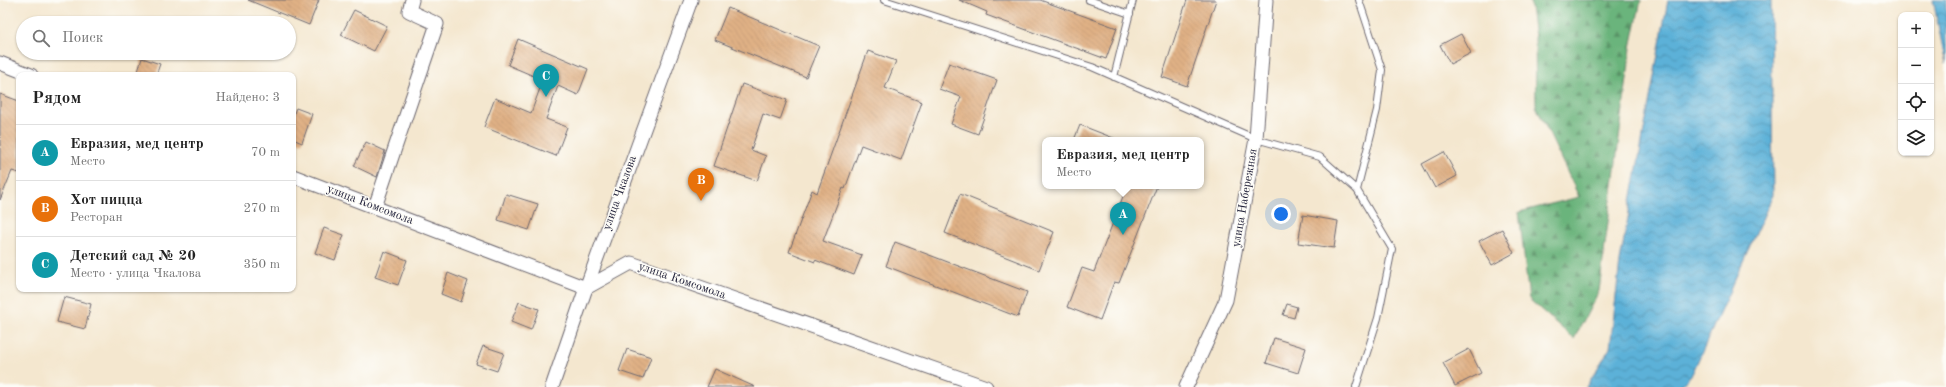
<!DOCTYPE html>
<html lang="ru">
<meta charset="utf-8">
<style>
body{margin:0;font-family:"Old Standard TT",serif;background:#f6f6f6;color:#222}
.controls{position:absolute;right:12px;top:12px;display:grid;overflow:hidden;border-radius:8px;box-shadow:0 1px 3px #0004}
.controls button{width:36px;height:36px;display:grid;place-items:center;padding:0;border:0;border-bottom:1px solid #e0e0e0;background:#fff;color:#222;font:20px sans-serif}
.you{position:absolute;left:1281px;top:214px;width:14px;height:14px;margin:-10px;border:3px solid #fff;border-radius:50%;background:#1a73e8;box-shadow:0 0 0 6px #1a73e833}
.badge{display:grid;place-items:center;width:26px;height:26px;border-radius:50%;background:#1f6fb2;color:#fff;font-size:13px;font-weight:700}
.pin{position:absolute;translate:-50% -33px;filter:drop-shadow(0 1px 2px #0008)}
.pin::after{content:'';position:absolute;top:21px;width:14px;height:12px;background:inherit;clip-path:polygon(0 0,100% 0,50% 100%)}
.popup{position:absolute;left:1042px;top:137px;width:162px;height:52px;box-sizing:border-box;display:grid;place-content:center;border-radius:8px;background:#fff;filter:drop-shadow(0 1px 3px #0005);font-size:13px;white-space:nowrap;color:#767676}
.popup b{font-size:15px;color:#222}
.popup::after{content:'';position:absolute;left:50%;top:100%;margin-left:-8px;border:8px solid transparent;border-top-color:#fff}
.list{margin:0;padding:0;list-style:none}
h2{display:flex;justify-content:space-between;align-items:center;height:52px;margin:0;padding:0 16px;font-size:17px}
h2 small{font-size:13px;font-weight:400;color:#767676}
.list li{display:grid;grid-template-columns:26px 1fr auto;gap:12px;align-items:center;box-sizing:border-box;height:56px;padding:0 16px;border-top:1px solid #e0e0e0}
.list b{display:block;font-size:15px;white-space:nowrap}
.list p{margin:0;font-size:13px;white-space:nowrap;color:#767676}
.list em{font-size:13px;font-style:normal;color:#767676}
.icon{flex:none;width:22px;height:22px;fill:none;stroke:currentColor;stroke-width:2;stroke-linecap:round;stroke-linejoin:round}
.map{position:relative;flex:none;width:1946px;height:387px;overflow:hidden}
.search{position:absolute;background:#fff;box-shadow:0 1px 3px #0004;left:16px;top:16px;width:280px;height:44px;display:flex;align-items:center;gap:10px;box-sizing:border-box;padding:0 14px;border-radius:22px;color:#767676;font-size:15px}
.panel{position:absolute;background:#fff;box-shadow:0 1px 3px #0004;left:16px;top:72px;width:280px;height:220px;border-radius:8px}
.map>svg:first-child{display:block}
.forest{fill:url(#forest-firs);stroke:#466b5b}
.water{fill:url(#water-waves);stroke:#3f6a8a}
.building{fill:url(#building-back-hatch)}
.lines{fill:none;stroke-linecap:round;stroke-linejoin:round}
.lane-casing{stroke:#6c676f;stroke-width:8}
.street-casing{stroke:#6c676f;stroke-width:15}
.lane{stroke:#fff;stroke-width:6}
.street{stroke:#fff;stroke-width:13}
.labels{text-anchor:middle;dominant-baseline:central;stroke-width:3;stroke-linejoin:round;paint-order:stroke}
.street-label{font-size:12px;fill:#22223b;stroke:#fdfcf7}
</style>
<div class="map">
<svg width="1946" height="387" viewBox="0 0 1946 387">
<defs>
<pattern id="forest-firs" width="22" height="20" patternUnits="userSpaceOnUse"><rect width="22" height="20" fill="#6bb47b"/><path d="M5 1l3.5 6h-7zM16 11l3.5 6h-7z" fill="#589266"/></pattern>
<pattern id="water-waves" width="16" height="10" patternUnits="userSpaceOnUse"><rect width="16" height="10" fill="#5cb1d8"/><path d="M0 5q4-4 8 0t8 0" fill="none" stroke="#4c90b0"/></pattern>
<pattern id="building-back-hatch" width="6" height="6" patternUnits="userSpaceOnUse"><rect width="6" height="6" fill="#e0b185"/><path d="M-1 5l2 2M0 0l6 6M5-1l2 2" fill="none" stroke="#c09874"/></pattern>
</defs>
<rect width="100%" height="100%" fill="#fdfcf7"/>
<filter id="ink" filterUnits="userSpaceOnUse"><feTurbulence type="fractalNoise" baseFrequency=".025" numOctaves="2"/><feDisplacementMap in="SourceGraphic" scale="8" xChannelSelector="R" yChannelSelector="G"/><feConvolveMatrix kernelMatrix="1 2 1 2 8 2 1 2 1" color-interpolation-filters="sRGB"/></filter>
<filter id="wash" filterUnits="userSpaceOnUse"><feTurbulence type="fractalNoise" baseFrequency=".012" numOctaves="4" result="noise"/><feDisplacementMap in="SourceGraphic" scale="16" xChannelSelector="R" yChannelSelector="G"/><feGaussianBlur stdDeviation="0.9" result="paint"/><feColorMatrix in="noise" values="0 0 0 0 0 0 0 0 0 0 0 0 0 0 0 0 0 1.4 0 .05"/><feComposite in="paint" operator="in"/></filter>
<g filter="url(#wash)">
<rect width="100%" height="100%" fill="#f4e7cf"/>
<path class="forest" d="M1530,0H1641L1631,48L1599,291L1574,339L1529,299L1519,212L1579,197L1536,106L1535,37Z"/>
<path class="water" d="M1668,0H1771L1773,195L1692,374L1680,387H1586L1610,348L1620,261Z
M1933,0H1946V64Z"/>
<g id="blocks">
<path class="building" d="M248,0H319L309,25Z
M959,0H1040L1117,28L1106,59L986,15L987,12Z
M1187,0H1216L1187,86L1162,77Z
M728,8L819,46L806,77L715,40Z
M354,10L387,26L374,51L341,35Z
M1461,34L1471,53L1450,64L1440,45Z
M518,39L588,69L578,95L558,86L546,119L567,127L556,156L484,127L495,98L531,113L543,80L508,65Z
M868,51L896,61L885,88L922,102L901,160L861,145L845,189L843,188L823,241L862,255L854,275L815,260V262L789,252L812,190L817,193Z
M142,58L160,64L156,75H137Z
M949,63L997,80L978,134L951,124L961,97L939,89Z
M742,84L787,100L780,120L763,114L751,150L766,156L757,181L714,166Z
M0,94L19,101V173L12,171L0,200Z
M296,108L312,114L302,143L293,139V116Z
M1080,125L1116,139V140H1074Z
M366,142L385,151L377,177L354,166Z
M1444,152L1457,176L1435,188L1422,164Z
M1127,186H1157L1119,283L1114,282L1100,320L1067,307L1082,268L1094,272Z
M506,194L538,204L529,230L498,220Z
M960,194L1054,232L1039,270L945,233Z
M1303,215L1338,221L1334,248L1298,243Z
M324,228L344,235L335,260L315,253Z
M1502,229L1514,253L1492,265L1479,241Z
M895,242L1027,292L1018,317L886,266Z
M384,251L407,260L398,285L375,277Z
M448,273L468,281L461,302L441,294Z
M64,297L91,304L85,329L57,322Z
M519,302L539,309L531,330L511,322Z
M1287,304L1297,307L1294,318L1283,315Z
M1274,338L1306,348L1298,373L1266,363Z
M483,346L504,353L497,371L476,364Z
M627,349L651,357L643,379L619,371Z
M1469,349L1481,373L1455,386L1443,363Z
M715,369L755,387H707Z"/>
</g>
</g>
<g filter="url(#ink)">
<use href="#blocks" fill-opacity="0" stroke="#6c676f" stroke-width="1"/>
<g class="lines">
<defs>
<path id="lane" d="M884,0L1092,67L1256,139L1320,157L1357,190L1392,249L1378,318L1356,387
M1089,0L1130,14
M1114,77L1133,0
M1357,190L1377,110L1382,70L1359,0"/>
<path id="street" d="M0,63L31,75
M293,176L586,288L631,263L986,387
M375,207L437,24L409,11L412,0
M552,387L586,288L691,0
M1186,387L1226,300L1256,139L1266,0"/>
</defs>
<use href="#lane" class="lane-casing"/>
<use href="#street" class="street-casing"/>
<use href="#lane" class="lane"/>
<use href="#street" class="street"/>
</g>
</g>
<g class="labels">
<g class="street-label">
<text transform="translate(620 193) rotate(-70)">улица Чкалова</text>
<text transform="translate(1245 198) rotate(-80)">улица Набережная</text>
<text transform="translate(370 205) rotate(21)">улица Комсомола</text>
<text transform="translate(682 281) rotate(19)">улица Комсомола</text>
</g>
</g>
</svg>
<div class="controls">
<button>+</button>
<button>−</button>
<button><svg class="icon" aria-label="locate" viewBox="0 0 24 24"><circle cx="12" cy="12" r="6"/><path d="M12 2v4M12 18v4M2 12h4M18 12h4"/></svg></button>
<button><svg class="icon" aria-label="layers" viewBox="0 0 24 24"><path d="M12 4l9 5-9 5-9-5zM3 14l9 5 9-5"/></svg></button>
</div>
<div class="you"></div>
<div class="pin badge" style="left:1123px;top:235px;background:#0f9aa8">A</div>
<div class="popup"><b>Евразия, мед центр</b>Место</div>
<div class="pin badge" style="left:701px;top:201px;background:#e8710a">B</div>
<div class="pin badge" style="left:546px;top:97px;background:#0f9aa8">C</div>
<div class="search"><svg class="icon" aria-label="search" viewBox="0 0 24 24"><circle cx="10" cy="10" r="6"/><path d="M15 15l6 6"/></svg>Поиск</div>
<section class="panel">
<h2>Рядом<small>Найдено: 3</small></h2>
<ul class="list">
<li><span class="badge" style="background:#0f9aa8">A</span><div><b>Евразия, мед центр</b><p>Место</p></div><em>70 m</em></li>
<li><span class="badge" style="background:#e8710a">B</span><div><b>Хот пицца</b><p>Ресторан</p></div><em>270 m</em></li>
<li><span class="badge" style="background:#0f9aa8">C</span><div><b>Детский сад № 20</b><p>Место · улица Чкалова</p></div><em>350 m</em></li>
</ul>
</section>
</div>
